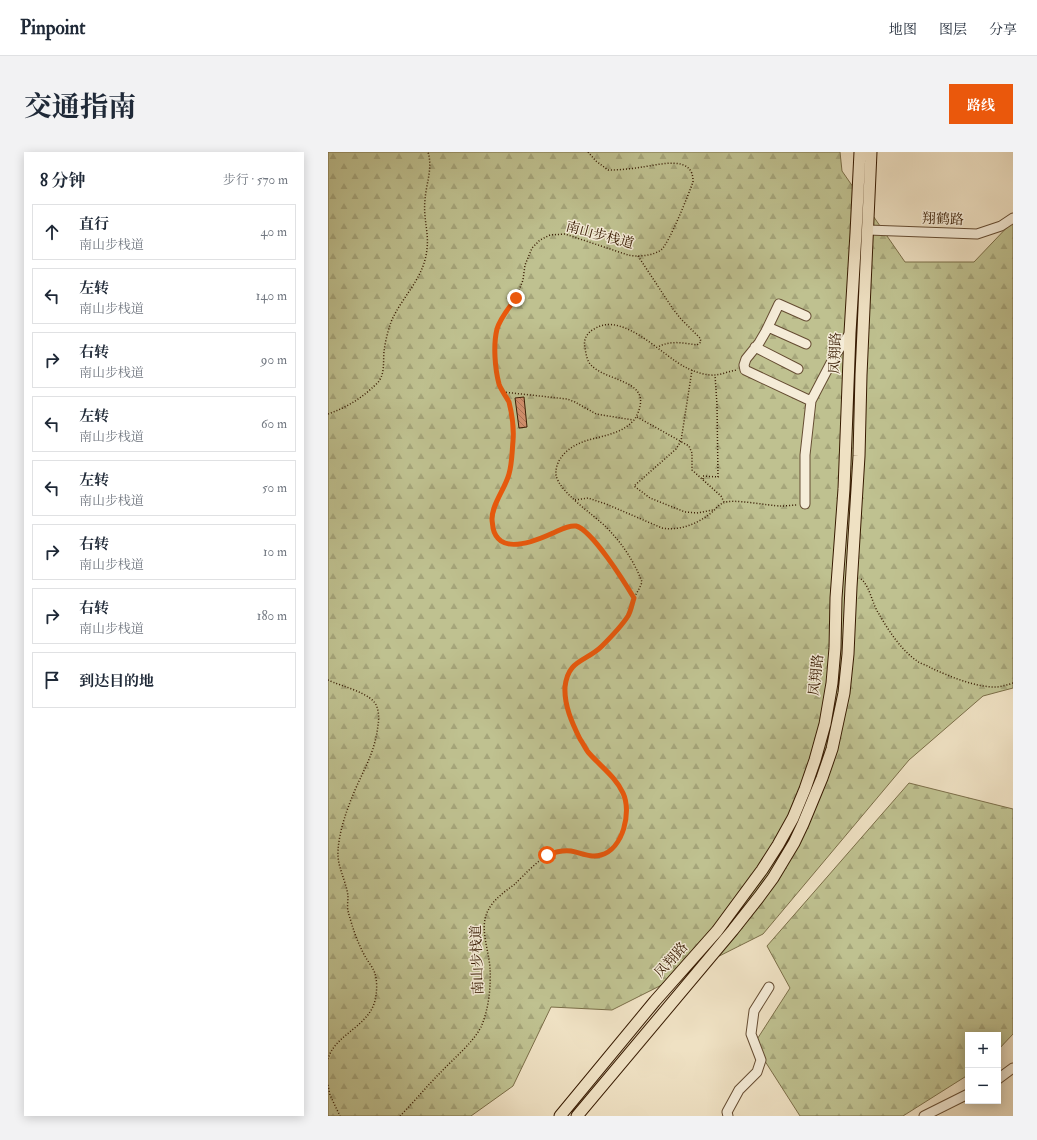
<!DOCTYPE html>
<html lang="zh">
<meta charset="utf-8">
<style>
body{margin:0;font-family:"IM FELL Double Pica","Noto Serif SC",serif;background:#f2f2f3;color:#1f2937}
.controls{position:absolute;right:12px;bottom:12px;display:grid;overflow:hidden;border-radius:0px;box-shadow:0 2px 10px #0003}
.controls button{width:36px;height:36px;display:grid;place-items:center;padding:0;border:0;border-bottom:1px solid #e0e1e3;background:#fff;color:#1f2937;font:20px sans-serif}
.stop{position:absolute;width:12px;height:12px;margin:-9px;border:3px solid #ea580c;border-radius:50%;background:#fff}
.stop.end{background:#ea580c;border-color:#fff;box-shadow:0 1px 4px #0008}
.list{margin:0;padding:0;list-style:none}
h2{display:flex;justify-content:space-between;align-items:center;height:52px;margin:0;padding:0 16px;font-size:17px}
h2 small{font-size:13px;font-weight:400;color:#747a83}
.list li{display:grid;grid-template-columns:26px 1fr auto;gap:12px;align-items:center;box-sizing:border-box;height:56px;margin:0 8px 8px;padding:0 8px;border:1px solid #e0e1e3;border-radius:0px}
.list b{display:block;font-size:15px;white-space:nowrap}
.list p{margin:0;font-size:13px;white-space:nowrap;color:#747a83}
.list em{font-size:13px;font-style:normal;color:#747a83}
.icon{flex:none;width:22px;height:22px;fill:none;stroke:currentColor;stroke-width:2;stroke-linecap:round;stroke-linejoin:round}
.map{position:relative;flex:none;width:685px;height:964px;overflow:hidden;border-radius:0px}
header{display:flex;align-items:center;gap:24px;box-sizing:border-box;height:56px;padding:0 20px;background:#fff;border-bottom:1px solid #e0e1e3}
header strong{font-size:19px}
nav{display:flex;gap:22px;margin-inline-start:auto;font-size:14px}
.intro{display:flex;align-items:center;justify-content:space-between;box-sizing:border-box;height:96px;padding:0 24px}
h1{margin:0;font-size:28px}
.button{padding:10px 18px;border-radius:0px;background:#ea580c;color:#fff;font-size:14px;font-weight:700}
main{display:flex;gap:24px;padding:0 24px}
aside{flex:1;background:#fff;border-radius:0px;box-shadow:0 2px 10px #0003}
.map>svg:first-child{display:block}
.forest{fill:url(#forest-firs);stroke:#7b6e48}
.building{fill:url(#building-back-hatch);stroke:#371a01}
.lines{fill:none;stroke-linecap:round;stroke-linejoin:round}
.minor-casing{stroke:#654c32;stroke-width:11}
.major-casing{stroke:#371a01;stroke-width:13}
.path{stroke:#371a01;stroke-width:1.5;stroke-dasharray:1 2;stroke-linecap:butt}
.minor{stroke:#f5ecd8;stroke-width:9}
.major{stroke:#efe1c3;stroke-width:11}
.route{stroke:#ea580c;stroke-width:5}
.labels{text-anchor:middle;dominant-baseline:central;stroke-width:3;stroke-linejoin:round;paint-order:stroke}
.street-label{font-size:14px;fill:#371a01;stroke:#f5ecd8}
</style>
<header>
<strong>Pinpoint</strong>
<nav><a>地图</a><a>图层</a><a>分享</a></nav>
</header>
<div class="intro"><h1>交通指南</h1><a class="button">路线</a></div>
<main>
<aside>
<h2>8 分钟<small>步行 · 570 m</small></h2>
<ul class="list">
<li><svg class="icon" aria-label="ahead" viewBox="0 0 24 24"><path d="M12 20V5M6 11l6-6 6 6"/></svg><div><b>直行</b><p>南山步栈道</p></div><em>40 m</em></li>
<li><svg class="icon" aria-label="left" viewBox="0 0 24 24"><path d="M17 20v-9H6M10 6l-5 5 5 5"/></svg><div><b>左转</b><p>南山步栈道</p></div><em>140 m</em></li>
<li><svg class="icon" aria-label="right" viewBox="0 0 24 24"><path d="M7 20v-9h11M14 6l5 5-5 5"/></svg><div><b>右转</b><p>南山步栈道</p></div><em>90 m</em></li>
<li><svg class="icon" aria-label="left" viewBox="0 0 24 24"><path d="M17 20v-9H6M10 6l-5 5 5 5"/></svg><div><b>左转</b><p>南山步栈道</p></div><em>60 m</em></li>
<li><svg class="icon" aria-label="left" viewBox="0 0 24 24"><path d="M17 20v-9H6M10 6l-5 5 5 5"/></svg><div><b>左转</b><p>南山步栈道</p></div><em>50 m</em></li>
<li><svg class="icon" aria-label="right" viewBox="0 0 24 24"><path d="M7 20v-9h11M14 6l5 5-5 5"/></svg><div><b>右转</b><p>南山步栈道</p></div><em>10 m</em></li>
<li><svg class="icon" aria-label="right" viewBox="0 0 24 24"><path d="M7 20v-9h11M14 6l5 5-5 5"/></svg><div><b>右转</b><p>南山步栈道</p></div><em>180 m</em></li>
<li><svg class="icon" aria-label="arrive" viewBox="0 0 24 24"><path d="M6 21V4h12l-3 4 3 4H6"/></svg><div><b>到达目的地</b></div></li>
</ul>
</aside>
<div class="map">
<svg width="685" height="964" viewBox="0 0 685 964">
<defs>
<pattern id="forest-firs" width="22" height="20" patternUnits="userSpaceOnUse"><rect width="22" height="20" fill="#bfc190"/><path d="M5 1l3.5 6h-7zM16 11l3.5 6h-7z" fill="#a5a57a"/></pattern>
<pattern id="building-back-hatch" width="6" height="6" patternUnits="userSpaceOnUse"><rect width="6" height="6" fill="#d3906e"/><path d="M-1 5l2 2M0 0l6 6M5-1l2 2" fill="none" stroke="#ac7558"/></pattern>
</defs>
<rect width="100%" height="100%" fill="#efe1c3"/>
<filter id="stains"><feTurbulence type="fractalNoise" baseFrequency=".005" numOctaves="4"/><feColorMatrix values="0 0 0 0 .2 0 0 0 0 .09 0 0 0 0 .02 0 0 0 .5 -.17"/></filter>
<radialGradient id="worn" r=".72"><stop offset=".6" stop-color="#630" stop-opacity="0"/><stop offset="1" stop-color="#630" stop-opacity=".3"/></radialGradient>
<path class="forest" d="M0,0H512L514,19L577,110H646L685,69V536L655,544L581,608L435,782L284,858L223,855L185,934L143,964H0Z
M581,631L685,657V882L670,898V883H640V923L575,964H472L426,892L462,836L439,794Z"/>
<path class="building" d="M196,245L199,275L191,276L187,246Z"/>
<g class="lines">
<defs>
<path id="minor" d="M540,78L649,82L673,74L685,66
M478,164L451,152L438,179L431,191L418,207L416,213L417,218L483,249
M440,175L478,192
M427,195L470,217
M477,352V303L483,249L506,205L522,181
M670,927L685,916
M400,964L399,960L411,938L429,920L433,908L423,882L426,859L441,835
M596,964L640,942"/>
<path id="major" d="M232,964L327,849L389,779L434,718L450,693L465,666L477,637L487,608L497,572L504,531L507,496L508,446L516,337L522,181L528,81L532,0
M249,964L405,778L431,745L445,726L466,691L475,672L494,626L504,597L516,541L520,502L523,435L531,304L533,223L543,0"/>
</defs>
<use href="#minor" class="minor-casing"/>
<use href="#major" class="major-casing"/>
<path class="path" d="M260,0L268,9L280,18C291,18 303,17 314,15C331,13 366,2 365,30C361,41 341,92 333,98C324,104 310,105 300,103L237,82L222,83L212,88L204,96L197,113L195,128L188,146L177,163L169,177L167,197L168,215L172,232L180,250L184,265L185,287L181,323L168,353L164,367L166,381L173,389L182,393L193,392L207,389L238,375L247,374L253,377L273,397L300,436L306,446
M310,104L345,157L353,167L372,186L373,190L369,193C356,191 342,188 330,195
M364,218L353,289L348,297L306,334L322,346L357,360L369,361L385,358
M175,240L239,247L247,250L268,262L305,268
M0,262C17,256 31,248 44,236C46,234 49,232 51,229C57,220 55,210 56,200C57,190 60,179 63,170C74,144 96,127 99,97C101,81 95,65 97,48C98,32 105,16 100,0
M309,265L361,294L364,301V318L393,344L396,350
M375,327V324L390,325L389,253L387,223
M247,348L260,346L278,352L334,376C352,379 369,372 383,361C387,358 390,353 395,351C405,346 440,354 453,354C458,354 464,353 469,353
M533,427C542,434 544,452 551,462C560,478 574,499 589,509C593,512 599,513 603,516C621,524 646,535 667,535C673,535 679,533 685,531
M0,528C12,534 45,541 49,555C51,561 51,568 50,573C47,600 37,615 27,638C19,657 11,679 10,699C9,715 18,728 20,744C20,749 19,754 20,759C22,767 25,776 28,785C31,792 34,799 38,806C41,811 46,817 47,822C49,828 49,837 48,843C45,874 7,881 0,907
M0,933L2,943L12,964
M72,964C86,950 99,934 113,920C126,906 144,892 153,875C161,857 163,834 162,815C159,787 146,765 173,743C177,739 182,736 187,732C195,724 212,706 222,702C239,695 248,703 264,704C281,705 291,691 296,677C297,673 297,670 298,666C298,663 299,659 299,656C299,630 272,617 259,599C256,595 254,590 252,586C243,569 234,548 238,529C242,509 255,510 267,500C275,493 283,485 290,477C293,473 298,467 300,463C303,457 304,451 306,446C309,440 312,436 314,430C306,409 294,391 278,375C266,363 231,340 228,323C227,314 232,305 239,299C258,282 289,288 306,268C309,264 311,259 312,254C318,228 278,229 263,213C259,209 258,202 257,196C255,187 259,181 266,177C295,158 335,205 359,216C367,220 379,224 388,223C395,222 402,219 409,218"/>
<use href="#minor" class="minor"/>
<use href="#major" class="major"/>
</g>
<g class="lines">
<path class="route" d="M188,146C181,156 172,166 169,177C165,193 167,217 171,232C173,238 178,244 181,250C184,262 186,277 185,289C184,300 184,312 181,322C177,337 164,352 164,367C164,370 165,374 165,376C166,381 169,386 173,389C186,398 212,387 225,381C232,378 240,373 248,374C264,378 297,431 306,446C304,452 303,459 300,464C293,475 283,485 274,494C258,510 240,507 237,535C236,553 244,571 252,587C255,591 257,596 260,600C272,614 287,624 295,641C304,660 295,697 273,703C262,706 254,701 243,699C235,698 227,700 219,703"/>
</g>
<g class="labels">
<g class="street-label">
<text transform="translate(615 67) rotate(2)">翔鹤路</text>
<text transform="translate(272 83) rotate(15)">南山步栈道</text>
<text transform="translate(507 201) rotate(-88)">凤翔路</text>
<text transform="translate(488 523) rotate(-84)">凤翔路</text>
<text transform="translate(149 808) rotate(-92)">南山步栈道</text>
<text transform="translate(343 808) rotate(-48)">凤翔路</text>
</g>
</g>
<rect width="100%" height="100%" filter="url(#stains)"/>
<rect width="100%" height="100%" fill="url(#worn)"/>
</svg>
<div class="controls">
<button>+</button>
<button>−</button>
</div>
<div class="stop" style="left:219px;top:703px"></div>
<div class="stop end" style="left:188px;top:146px"></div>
</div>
</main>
